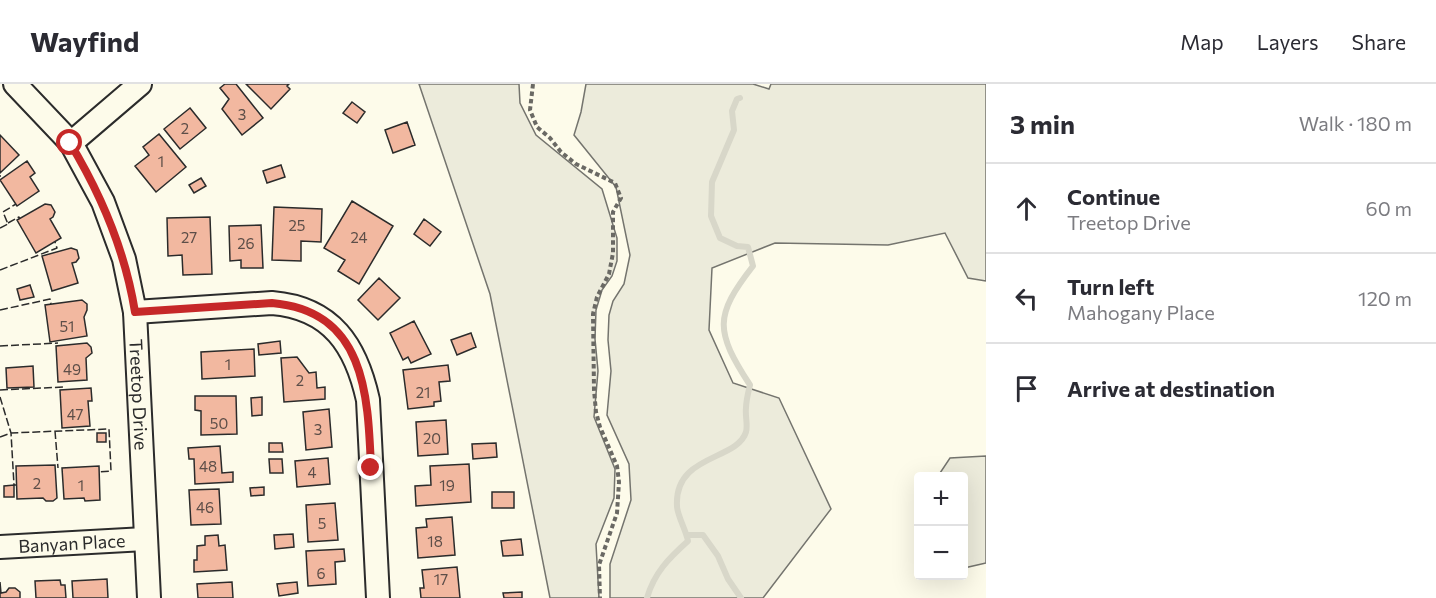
<!DOCTYPE html>
<meta charset="utf-8">
<style>
body{margin:0;font-family:Commissioner,sans-serif;background:#f7f7f7;color:#2b2b33}
.controls{position:absolute;right:18px;bottom:18px;display:grid;overflow:hidden;border-radius:6px;box-shadow:0 6px 24px #0002}
.controls button{width:54px;height:54px;display:grid;place-items:center;padding:0;border:0;border-bottom:2px solid #e1e1e2;background:#fff;color:#2b2b33;font:30px sans-serif}
.stop{position:absolute;width:18px;height:18px;margin:-14px;border:4px solid #c62828;border-radius:50%;background:#fff}
.stop.end{background:#c62828;border-color:#fff;box-shadow:0 2px 6px #0008}
.list{margin:0;padding:0;list-style:none}
h2{display:flex;justify-content:space-between;align-items:center;height:78px;margin:0;padding:0 24px;font-size:26px}
h2 small{font-size:20px;font-weight:400;color:#7c7c81}
.list li{display:grid;grid-template-columns:39px 1fr auto;gap:18px;align-items:center;box-sizing:border-box;height:90px;padding:0 24px;border-top:2px solid #e1e1e2}
.list b{display:block;font-size:22px;white-space:nowrap}
.list p{margin:0;font-size:20px;white-space:nowrap;color:#7c7c81}
.list em{font-size:20px;font-style:normal;color:#7c7c81}
.icon{flex:none;width:33px;height:33px;fill:none;stroke:currentColor;stroke-width:2;stroke-linecap:round;stroke-linejoin:round}
.map{position:relative;flex:none;width:986px;height:514px;overflow:hidden}
header{display:flex;align-items:center;gap:36px;box-sizing:border-box;height:84px;padding:0 30px;background:#fff;border-bottom:2px solid #e1e1e2}
header strong{font-size:28px}
nav{display:flex;gap:33px;margin-inline-start:auto;font-size:21px}
main{display:flex}
aside{flex:1;background:#fff}
.map>svg:first-child{display:block}
.green{fill:#ecebdb;stroke:#74746e;stroke-width:1.5}
.lines{fill:none;stroke-linecap:round;stroke-linejoin:round}
.stream{stroke:#d8d7c9;stroke-width:6}
.building{fill:#f2b8a0;stroke:#2b2b2b;stroke-width:1.5}
.minor-casing{stroke:#2b2b2b;stroke-width:26}
.path{stroke:#6a6964;stroke-width:4;stroke-dasharray:4.5 3;stroke-linecap:butt}
.minor{stroke:#fdfbea;stroke-width:22}
.fence{stroke:#2b2b2b;stroke-width:1.5;stroke-dasharray:8 3;stroke-linecap:butt}
.route{stroke:#c62828;stroke-width:8}
.labels{text-anchor:middle;dominant-baseline:central;stroke-width:4.5;stroke-linejoin:round;paint-order:stroke}
.number-label{font-size:15px;fill:#5d4e48}
.street-label{font-size:18px;fill:#2b2b2b;stroke:#fdfbea}
</style>
<header>
<strong>Wayfind</strong>
<nav><a>Map</a><a>Layers</a><a>Share</a></nav>
</header>
<main>
<div class="map">
<svg width="986" height="514" viewBox="0 0 986 514">
<rect width="100%" height="100%" fill="#fdfbea"/>
<path class="green" d="M419,0H519L520,19L536,51L602,105L617,154V177L612,192L602,206L596,226L595,255L598,287L594,333L615,385L614,414L596,460L599,514H550L490,210Z
M586,0H753L769,5L771,0H986V197L968,194L945,149L888,161L775,159L712,184L709,246L733,299L779,314L831,425L763,514H610V480L631,416L629,380L607,331L611,287L608,256L609,231L613,217L624,200L630,171L616,103L574,51L581,28Z
M986,372V479L964,484V392H938L950,374Z"/>
<g class="lines">
<path class="stream" d="M687,451H703L718,472L728,495L741,514
M647,514C654,489 669,474 688,457C686,446 677,431 677,422C674,370 737,377 746,348C748,341 745,332 746,324C746,317 748,309 750,301C715,247 714,232 753,182L748,163L737,162L720,154L711,132L712,98L734,46L732,27L737,15L740,14"/>
</g>
<path class="building" d="M225,0H236L263,34L242,51L222,25L229,15L220,4Z
M246,0H289L287,2L290,5L271,25Z
M352,18L365,28L357,39L343,29Z
M190,24L206,44L180,65L164,45Z
M407,38L415,61L393,69L385,46Z
M159,50L186,83L156,108L135,82L149,71L143,63Z
M0,51L19,71L0,89Z
M27,77L35,89L30,93L39,107L17,122L0,96Z
M281,81L285,93L267,99L263,87Z
M201,94L206,102L194,109L189,101Z
M352,117L393,142L359,200L338,187L345,176L324,164Z
M45,120L51,121L55,128L53,133L50,135L61,154L36,169L17,136Z
M274,123L322,125L321,158L301,157V177L272,176Z
M210,133L212,190L183,191L182,171L168,172L167,134Z
M424,135L441,148L430,162L414,150Z
M261,141L263,184H241V176L230,177L229,142Z
M71,164L77,166L79,174L76,178L72,179L78,199L52,207L42,172Z
M379,194L400,214L378,236L358,216Z
M30,201L34,213L20,216L17,205Z
M82,216L87,220V226L84,233L87,252L50,258L45,221Z
M414,237L431,270L411,279L408,273L403,276L390,249Z
M471,249L476,263L457,271L451,256Z
M280,257L281,269L259,271L258,260Z
M87,259L91,263L92,269L86,274L87,296L58,298L56,262Z
M254,265L255,292L202,295L201,268Z
M297,273L309,289L316,288L317,304L325,303V315L284,318L281,274Z
M448,281L450,297L439,298L441,317L434,318V322L408,325L403,286Z
M33,282L34,303L7,304L6,284Z
M91,304L92,317H88L90,342L62,344L60,306Z
M195,312H236L237,350L201,351V327L195,326Z
M262,313V331L252,332L251,314Z
M329,325L332,363L306,366L303,328Z
M446,336L448,370L418,372L416,338Z
M97,349H106V358H97Z
M269,359H282L283,368H269Z
M496,359L497,373L473,375L472,360Z
M220,362L222,389L233,388V398L195,400L194,375H189L188,364Z
M328,374L330,400L297,403L295,377Z
M269,375H282L283,389H270Z
M469,380L471,418L416,422L415,402L431,401L430,382Z
M55,381L57,414L53,417H46L43,414L17,415L16,382Z
M99,382L100,416L85,417L84,414L64,415L62,384Z
M14,401V413H4V402Z
M264,403V411L251,412L250,404Z
M219,405L221,440L191,441L189,406Z
M492,408H514V424H492Z
M335,419L338,456L308,458L306,421Z
M452,433L455,471L418,474L416,444L427,443L426,435Z
M293,450L294,463L275,465L274,451Z
M218,451L219,462L225,461L227,486L194,488V476H197V462L205,461V452Z
M521,455L523,471L503,472L501,457Z
M344,465L345,477L335,478L336,500L308,502L306,467Z
M457,483L460,514H421L420,504H424L422,486Z
M107,495L108,514H73L72,497Z
M60,496L61,501H65L66,514H36L35,497Z
M0,498L1,509L6,508L9,504H15L20,508V514H0Z
M232,498L233,514H198L197,500Z
M297,498L298,509L279,512L277,500Z
M522,508V514H504L503,509Z"/>
<g class="lines">
<defs>
<g id="minor">
<path id="s1" d="M15,0L71,59L103,118L124,175L135,228L149,514"/>
<path d="M71,59L140,0"/>
<path d="M135,228L272,219C332,224 356,262 368,316L378,514"/>
<path id="s2" d="M0,463L145,455"/>
</g>
</defs>
<use href="#minor" class="minor-casing"/>
<path class="path" d="M533,0L530,26L537,43L550,54L561,68L576,80L615,99L621,114L613,128V169L609,190L597,213L593,230L594,306L596,328L600,343L617,382L619,398L617,429L599,481L600,514"/>
<use href="#minor" class="minor"/>
<path class="fence" d="M0,91V93
M8,139L19,133L20,135
M0,144L8,140L3,128L16,120
M0,186L57,164L55,158
M0,226L50,215L51,220
M0,262L58,259
M0,306L63,303V306
M0,313L11,349L14,401H17
M55,347L58,384
M0,353L11,349L109,345L111,387L99,388"/>
</g>
<g class="lines">
<path class="route" d="M70,59C102,112 125,166 135,228L272,219C365,227 368,310 371,384"/>
</g>
<g class="labels">
<g class="number-label">
<text x="242" y="30">3</text>
<text x="185" y="44">2</text>
<text x="161" y="77">1</text>
<text x="297" y="141">25</text>
<text x="189" y="153">27</text>
<text x="359" y="153">24</text>
<text x="246" y="159">26</text>
<text x="67" y="242">51</text>
<text x="228" y="280">1</text>
<text x="72" y="285">49</text>
<text x="300" y="296">2</text>
<text x="423" y="308">21</text>
<text x="75" y="330">47</text>
<text x="219" y="339">50</text>
<text x="318" y="345">3</text>
<text x="432" y="354">20</text>
<text x="208" y="382">48</text>
<text x="312" y="388">4</text>
<text x="37" y="399">2</text>
<text x="81" y="401">1</text>
<text x="447" y="401">19</text>
<text x="205" y="423">46</text>
<text x="322" y="439">5</text>
<text x="435" y="457">18</text>
<text x="321" y="489">6</text>
<text x="441" y="495">17</text>
</g>
<g class="street-label">
<text stroke="none"><textPath href="#s1" startOffset="346">Treetop Drive</textPath></text>
<text stroke="none"><textPath href="#s2" startOffset="72">Banyan Place</textPath></text>
</g>
</g>
</svg>
<div class="controls">
<button>+</button>
<button>−</button>
</div>
<div class="stop" style="left:70px;top:59px"></div>
<div class="stop end" style="left:371px;top:384px"></div>
</div>
<aside>
<h2>3 min<small>Walk · 180 m</small></h2>
<ul class="list">
<li><svg class="icon" aria-label="ahead" viewBox="0 0 24 24"><path d="M12 20V5M6 11l6-6 6 6"/></svg><div><b>Continue</b><p>Treetop Drive</p></div><em>60 m</em></li>
<li><svg class="icon" aria-label="left" viewBox="0 0 24 24"><path d="M17 20v-9H6M10 6l-5 5 5 5"/></svg><div><b>Turn left</b><p>Mahogany Place</p></div><em>120 m</em></li>
<li><svg class="icon" aria-label="arrive" viewBox="0 0 24 24"><path d="M6 21V4h12l-3 4 3 4H6"/></svg><div><b>Arrive at destination</b></div></li>
</ul>
</aside>
</main>
